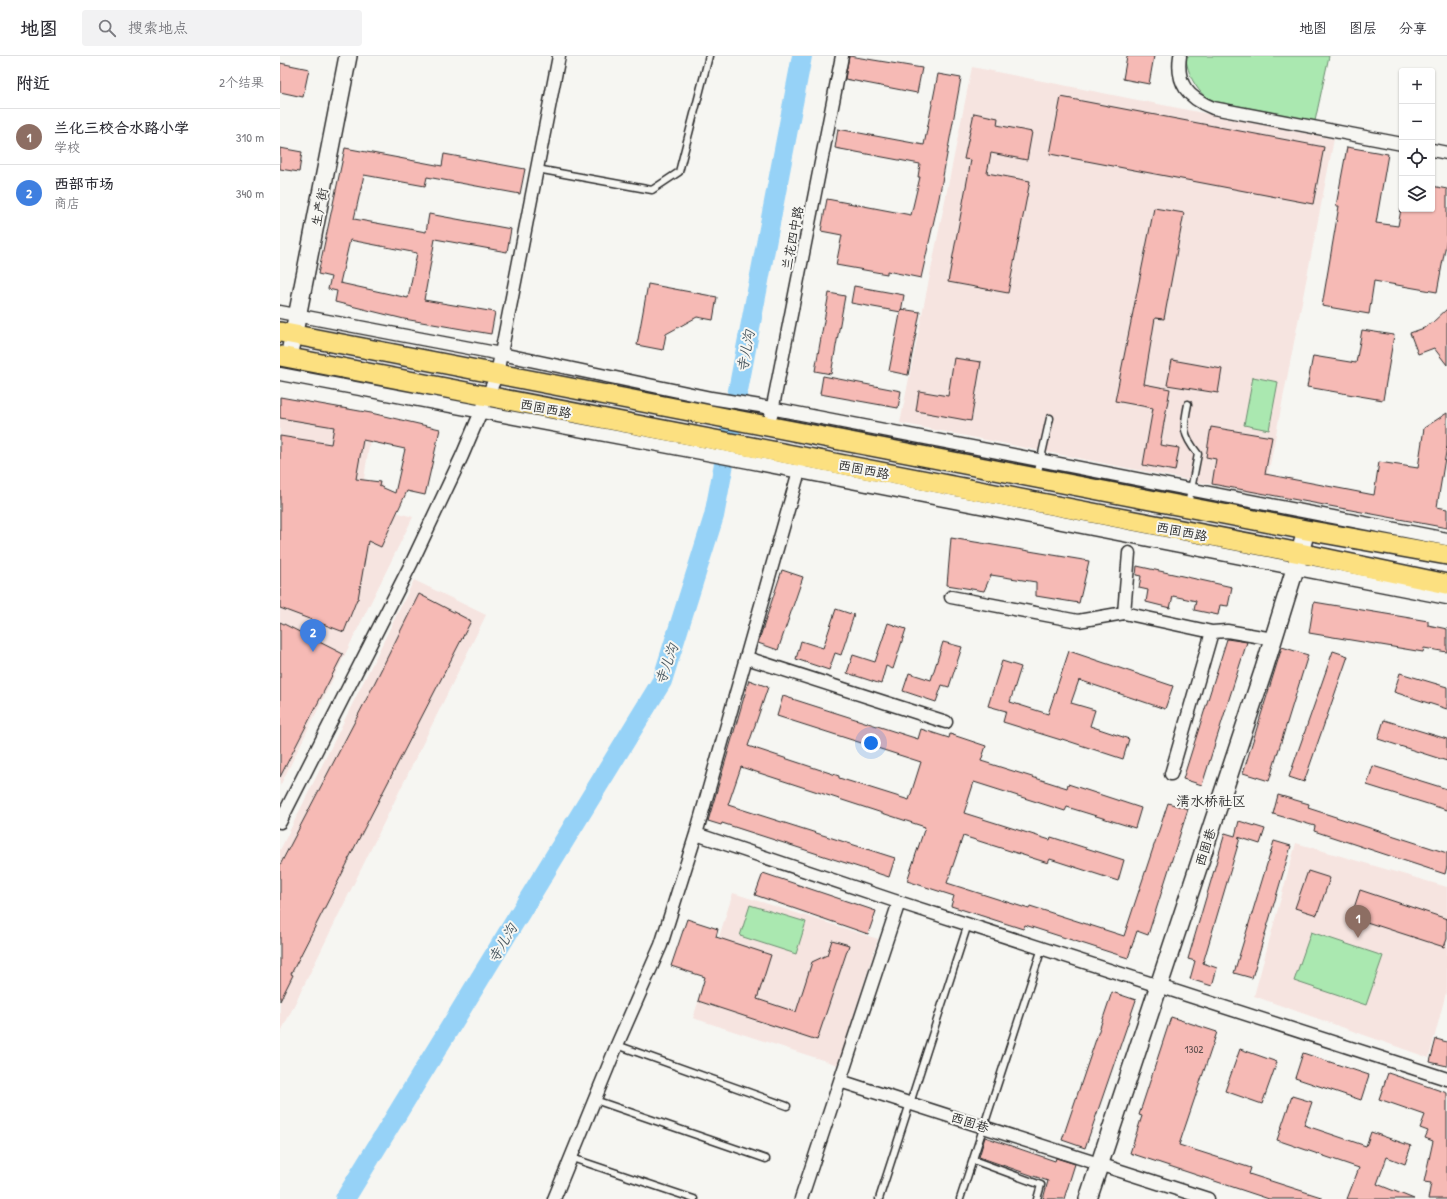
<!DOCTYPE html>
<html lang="zh">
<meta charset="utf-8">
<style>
body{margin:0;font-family:"Patrick Hand","LXGW WenKai TC",sans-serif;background:#f2f2f3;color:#2b2b33}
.controls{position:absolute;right:12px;top:12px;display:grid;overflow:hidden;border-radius:4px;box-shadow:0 1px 3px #0004}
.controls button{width:36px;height:36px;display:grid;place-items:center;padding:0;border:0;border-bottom:1px solid #e1e1e2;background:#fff;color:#2b2b33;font:20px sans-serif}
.you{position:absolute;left:591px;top:687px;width:14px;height:14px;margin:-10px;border:3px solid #fff;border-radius:50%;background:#1a73e8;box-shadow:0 0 0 6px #1a73e833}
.badge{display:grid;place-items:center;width:26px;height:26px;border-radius:50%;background:#7c3aed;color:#fff;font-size:13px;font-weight:700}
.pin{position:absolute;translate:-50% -33px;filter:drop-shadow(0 1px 2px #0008)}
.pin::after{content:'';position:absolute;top:21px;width:14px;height:12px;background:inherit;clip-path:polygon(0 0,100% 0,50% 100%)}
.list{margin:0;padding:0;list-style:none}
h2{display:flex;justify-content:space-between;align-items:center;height:52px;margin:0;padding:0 16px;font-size:17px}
h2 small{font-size:13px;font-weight:400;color:#7c7c81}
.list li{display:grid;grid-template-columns:26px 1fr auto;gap:12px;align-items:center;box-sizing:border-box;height:56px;padding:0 16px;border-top:1px solid #e1e1e2}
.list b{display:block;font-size:15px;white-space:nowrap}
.list p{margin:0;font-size:13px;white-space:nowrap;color:#7c7c81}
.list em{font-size:13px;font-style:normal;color:#7c7c81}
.icon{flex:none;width:22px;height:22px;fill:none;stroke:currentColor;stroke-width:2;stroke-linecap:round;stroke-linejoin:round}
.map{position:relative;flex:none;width:1167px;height:1143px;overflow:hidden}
header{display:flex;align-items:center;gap:24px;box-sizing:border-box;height:56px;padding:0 20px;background:#fff;border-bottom:1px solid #e1e1e2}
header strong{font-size:19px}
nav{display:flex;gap:22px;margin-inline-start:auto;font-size:14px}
.search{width:280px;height:36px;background:#f2f2f3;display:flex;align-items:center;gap:10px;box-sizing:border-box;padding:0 14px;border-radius:4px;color:#7c7c81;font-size:15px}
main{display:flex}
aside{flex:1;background:#fff}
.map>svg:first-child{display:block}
.built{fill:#f6e4e0}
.green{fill:#aae8b0;stroke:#6a8a6e}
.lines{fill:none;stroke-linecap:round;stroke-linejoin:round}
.river{stroke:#96d2f7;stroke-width:20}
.building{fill:#f6bab5;stroke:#2b2b2b;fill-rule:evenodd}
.lane-casing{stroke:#2b2b2b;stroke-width:9}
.street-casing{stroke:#2b2b2b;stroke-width:15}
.secondary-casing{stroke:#2b2b2b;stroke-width:20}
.primary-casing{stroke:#2b2b2b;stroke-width:22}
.lane{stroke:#f6f6f2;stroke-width:6}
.street{stroke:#f6f6f2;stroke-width:12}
.secondary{stroke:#f6f6f2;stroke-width:17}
.primary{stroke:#fce080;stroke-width:19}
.labels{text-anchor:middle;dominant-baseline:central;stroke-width:4;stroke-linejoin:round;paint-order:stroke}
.number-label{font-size:11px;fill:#5e4f4e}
.street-label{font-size:13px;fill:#2b2b2b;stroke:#f6f6f2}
.water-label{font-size:14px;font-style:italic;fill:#46555e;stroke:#f6f6f2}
.neighbourhood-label{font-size:14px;fill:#2b2b2b;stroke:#f6f6f2}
</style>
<header>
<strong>地图</strong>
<div class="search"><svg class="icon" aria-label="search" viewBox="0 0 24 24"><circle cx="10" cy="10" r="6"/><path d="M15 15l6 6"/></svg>搜索地点</div>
<nav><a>地图</a><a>图层</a><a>分享</a></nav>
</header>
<main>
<aside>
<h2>附近<small>2个结果</small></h2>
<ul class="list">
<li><span class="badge" style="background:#8d6e63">1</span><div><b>兰化三校合水路小学</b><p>学校</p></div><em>310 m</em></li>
<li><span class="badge" style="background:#3f7fe0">2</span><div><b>西部市场</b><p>商店</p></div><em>340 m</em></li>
</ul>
</aside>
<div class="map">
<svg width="1167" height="1143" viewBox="0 0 1167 1143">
<rect width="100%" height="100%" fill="#f6f6f2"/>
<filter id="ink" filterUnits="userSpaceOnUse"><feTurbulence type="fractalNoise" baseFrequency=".025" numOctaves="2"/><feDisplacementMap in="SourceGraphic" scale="8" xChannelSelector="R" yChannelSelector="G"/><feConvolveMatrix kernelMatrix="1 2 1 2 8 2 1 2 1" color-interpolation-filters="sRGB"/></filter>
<g filter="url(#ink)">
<path class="built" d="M692,11L1054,83L984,439L620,367Z
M0,341L94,357L84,423L102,428V452L133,461L0,730Z
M134,524L206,559L0,978V794Z
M1016,787L1167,831V933L1149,1002L974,940Z
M453,837L598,883L558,1009L413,962Z"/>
<path class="green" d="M905,0H1049L1035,65L928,44C913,29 909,20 905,0Z
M973,321L998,326L989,374L964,369Z
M470,849L526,866L516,898L460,880Z
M1031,876L1103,900L1086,949L1014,925Z"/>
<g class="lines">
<path class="river" d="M65,1143L382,625L434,460L522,0"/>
</g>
<path class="building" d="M569,0L642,12L637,37L565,23Z
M847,0H874L869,28L843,23Z
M0,7L29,13L23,41L0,36Z
M658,18L681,22L659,142L641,222L607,215V218L556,209L562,179L541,175L547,143L631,159L640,121H638L640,108L555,92L558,73L644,89Z
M781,41L1044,91L1033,148L770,98Z
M694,57L718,62L717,69L752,76L747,104L711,97L707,117L750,125L728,237L668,226L691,104L684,103Z
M1067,91L1108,98L1096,167L1118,170L1121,153H1152V130L1167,133V182L1157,236L1094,225L1089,258L1042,250L1059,150H1056Z
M0,92L22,96L19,116L0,113Z
M65,92L162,110L164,98L245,113L240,138L147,121L145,130L84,119L74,163L146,176L149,158L231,173L227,196L155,183L144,244L215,256L211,278L124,263L55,246L57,235L48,233L51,221L38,218ZM70,184L137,197L128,242L60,227Z
M874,152L904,157L884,263L875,262L864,328L890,333L880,389L899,392L895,415L863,409L873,352L835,345Z
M368,228L437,241L433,264L417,261L386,278L383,294L357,289Z
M574,230L624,239L621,256L571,247Z
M549,237L565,240L551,318L535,315Z
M621,253L640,256L628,319L609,315Z
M1167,253V309L1154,292L1138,298L1130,277L1144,272L1152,266V267Z
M1082,274L1114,279L1103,344L1027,331L1033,300L1076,307Z
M674,302L701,306L691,365L636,355L639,335L668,340Z
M892,304L942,313L938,337L887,329Z
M543,320L621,335L618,352L540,338Z
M0,341L91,357L160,373L145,439L127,435L101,491L88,485L78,543H77L64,576L0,552V380L51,388L54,371L0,362ZM83,384L125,393L115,437L99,430L100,426L76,423Z
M1167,357V390L1157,451L1167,453V472L932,428L936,403L926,401L931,371L992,381L985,418L1094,439L1099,406L1138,412L1144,372Z
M671,482L809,505L799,547L756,540V526L711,519L704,535L667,529Z
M857,510L952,531L948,550L940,549L938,559L914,554L916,545L893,540L890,552L866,546L868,534L859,532L861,520L856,519Z
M502,514L523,521L498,594L478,587Z
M139,538L191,565L68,804H69L11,918L13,919L0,945V809L87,642Z
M1034,546L1148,565V569L1167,573V596L1144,592L1143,596L1029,577Z
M556,553L574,559L561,599L555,597L549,614L516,603L521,585L543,592Z
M0,566L63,598L0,721Z
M608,567L626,573L613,613L606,610L601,628L567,617L573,599L595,606Z
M947,583L967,586L922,729L903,723Z
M663,586L682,591L669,631L662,629L656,646L623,635L629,617L651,624Z
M1002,591L1028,599L989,725L963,717Z
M789,595L893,630L885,653L799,624L791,647L815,654L810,670L849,683L843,703L782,683L781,684L723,666L726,655L708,650L722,605L741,611L730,646L768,658Z
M1053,595L1068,600L1024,726L1009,721Z
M1120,617L1167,631V653L1114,636Z
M469,624L488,631L468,690L559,720V722L629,744L641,706L497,660L503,640L638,683L641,673L669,682L670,678L706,690L701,705L787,732L788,728L861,752L855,772L787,751L785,755L694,726L684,757L770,784L771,781L844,804L838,825L770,803L768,807L683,780L667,827L749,853L750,850L844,880L888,747L908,753L868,879L857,875L848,902L745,869L743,873L671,850L674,840L627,825L645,771L461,711L448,749L615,802L609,821L442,767L441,769L428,765Z
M1104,664L1167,683V705L1098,683Z
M1093,710L1167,733V754L1087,729Z
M998,739L1029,748L1028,752L1167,797V810L1165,818L1034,775L1035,770L993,758Z
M959,765L985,773L980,788L958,781L960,782L923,907L937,912L932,930L910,923L915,905L908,903L945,777L955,780Z
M994,785L1011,790L972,922L954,917Z
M1028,815L1050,822L1037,859L1015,852Z
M483,817L596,855L588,878L475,839Z
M1080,834L1167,863V883L1164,891L1071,861Z
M407,863L438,873L436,881L491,899L477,943L516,956L532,906L547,899L552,884L569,889L537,984L418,945L425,921L391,910Z
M832,936L856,944L805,1092L782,1084Z
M891,961L937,976L899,1089L971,1112L969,1118L1041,1141V1143H989L850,1097L862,1060L859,1059Z
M1156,983L1167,986V1010L1150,1006Z
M960,993L997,1006L982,1048L945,1035Z
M1023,997L1089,1019L1081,1044L1015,1022Z
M1108,1017L1167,1037V1143H1148L1151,1127L1144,1126L1153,1085L1145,1082L1148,1075L1140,1072L1145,1059L1099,1043Z
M1012,1040L1032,1046L1024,1069L1086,1090L1091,1076L1131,1090L1125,1108L1107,1101L1097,1128L1134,1143H1067L1079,1112L997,1084Z
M705,1081L775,1105L776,1102L795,1108L784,1143H763L768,1125L699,1101Z"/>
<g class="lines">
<defs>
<path id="lane" d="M257,113L372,134L399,116L429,0
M908,348C903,372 902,378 918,398L908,449
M757,420L770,362
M337,989L507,1050
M315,1044L486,1103
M292,1102L414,1143
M693,1104L761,1129L757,1143
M599,1143L688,868
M680,1143L762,892"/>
<path id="street" d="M900,0C896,28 908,42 933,52L1122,88
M1152,94L1167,97
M0,256L221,298L431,342L480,350L1167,483
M0,318L469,406L1167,542
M491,360L562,0
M671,541L798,565L844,557L849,497
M844,557L932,576L891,718
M932,576L947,575L993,583
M467,602L666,666
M0,766L132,506L182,400L217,318L279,0
M416,778L612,844L1167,1023
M560,1025L928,1143
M274,1143L337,989L381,889L416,778L521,408
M521,1143L619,846"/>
<path id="secondary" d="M9,302L68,0
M808,1143L984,613L1020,497L1026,474"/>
<path id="primary" d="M0,276L1026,474L1167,499
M0,300L1020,497L1167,528"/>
</defs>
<use href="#lane" class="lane-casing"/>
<use href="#street" class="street-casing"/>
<use href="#secondary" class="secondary-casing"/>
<use href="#primary" class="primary-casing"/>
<use href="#lane" class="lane"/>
<use href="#street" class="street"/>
<use href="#secondary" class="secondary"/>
<use href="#primary" class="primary"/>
</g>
</g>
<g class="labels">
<g class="number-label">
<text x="914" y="993">1302</text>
</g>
<g class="street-label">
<text transform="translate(39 151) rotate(-79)">生产街</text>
<text transform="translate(512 182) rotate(-79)">兰花四中路</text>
<text transform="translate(266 352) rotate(11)">西固西路</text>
<text transform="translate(584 413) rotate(11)">西固西路</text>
<text transform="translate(902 475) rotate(11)">西固西路</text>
<text transform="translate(925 791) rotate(-72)">西固巷</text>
<text transform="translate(690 1066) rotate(18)">西固巷</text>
</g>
<g class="water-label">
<text transform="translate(465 295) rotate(-79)">寺儿沟</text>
<text transform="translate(386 608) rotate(-70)">寺儿沟</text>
<text transform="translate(222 887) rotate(-59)">寺儿沟</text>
</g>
<g class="neighbourhood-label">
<text x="931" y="744">清水桥社区</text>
</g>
</g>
</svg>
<div class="controls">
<button>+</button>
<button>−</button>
<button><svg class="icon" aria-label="locate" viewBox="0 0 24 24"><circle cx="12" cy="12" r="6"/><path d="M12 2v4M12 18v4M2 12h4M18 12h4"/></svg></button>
<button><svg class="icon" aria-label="layers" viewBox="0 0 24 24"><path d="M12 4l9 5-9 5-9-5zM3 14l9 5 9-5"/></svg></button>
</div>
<div class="you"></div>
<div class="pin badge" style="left:1078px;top:882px;background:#8d6e63">1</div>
<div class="pin badge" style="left:33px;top:596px;background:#3f7fe0">2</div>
</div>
</main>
